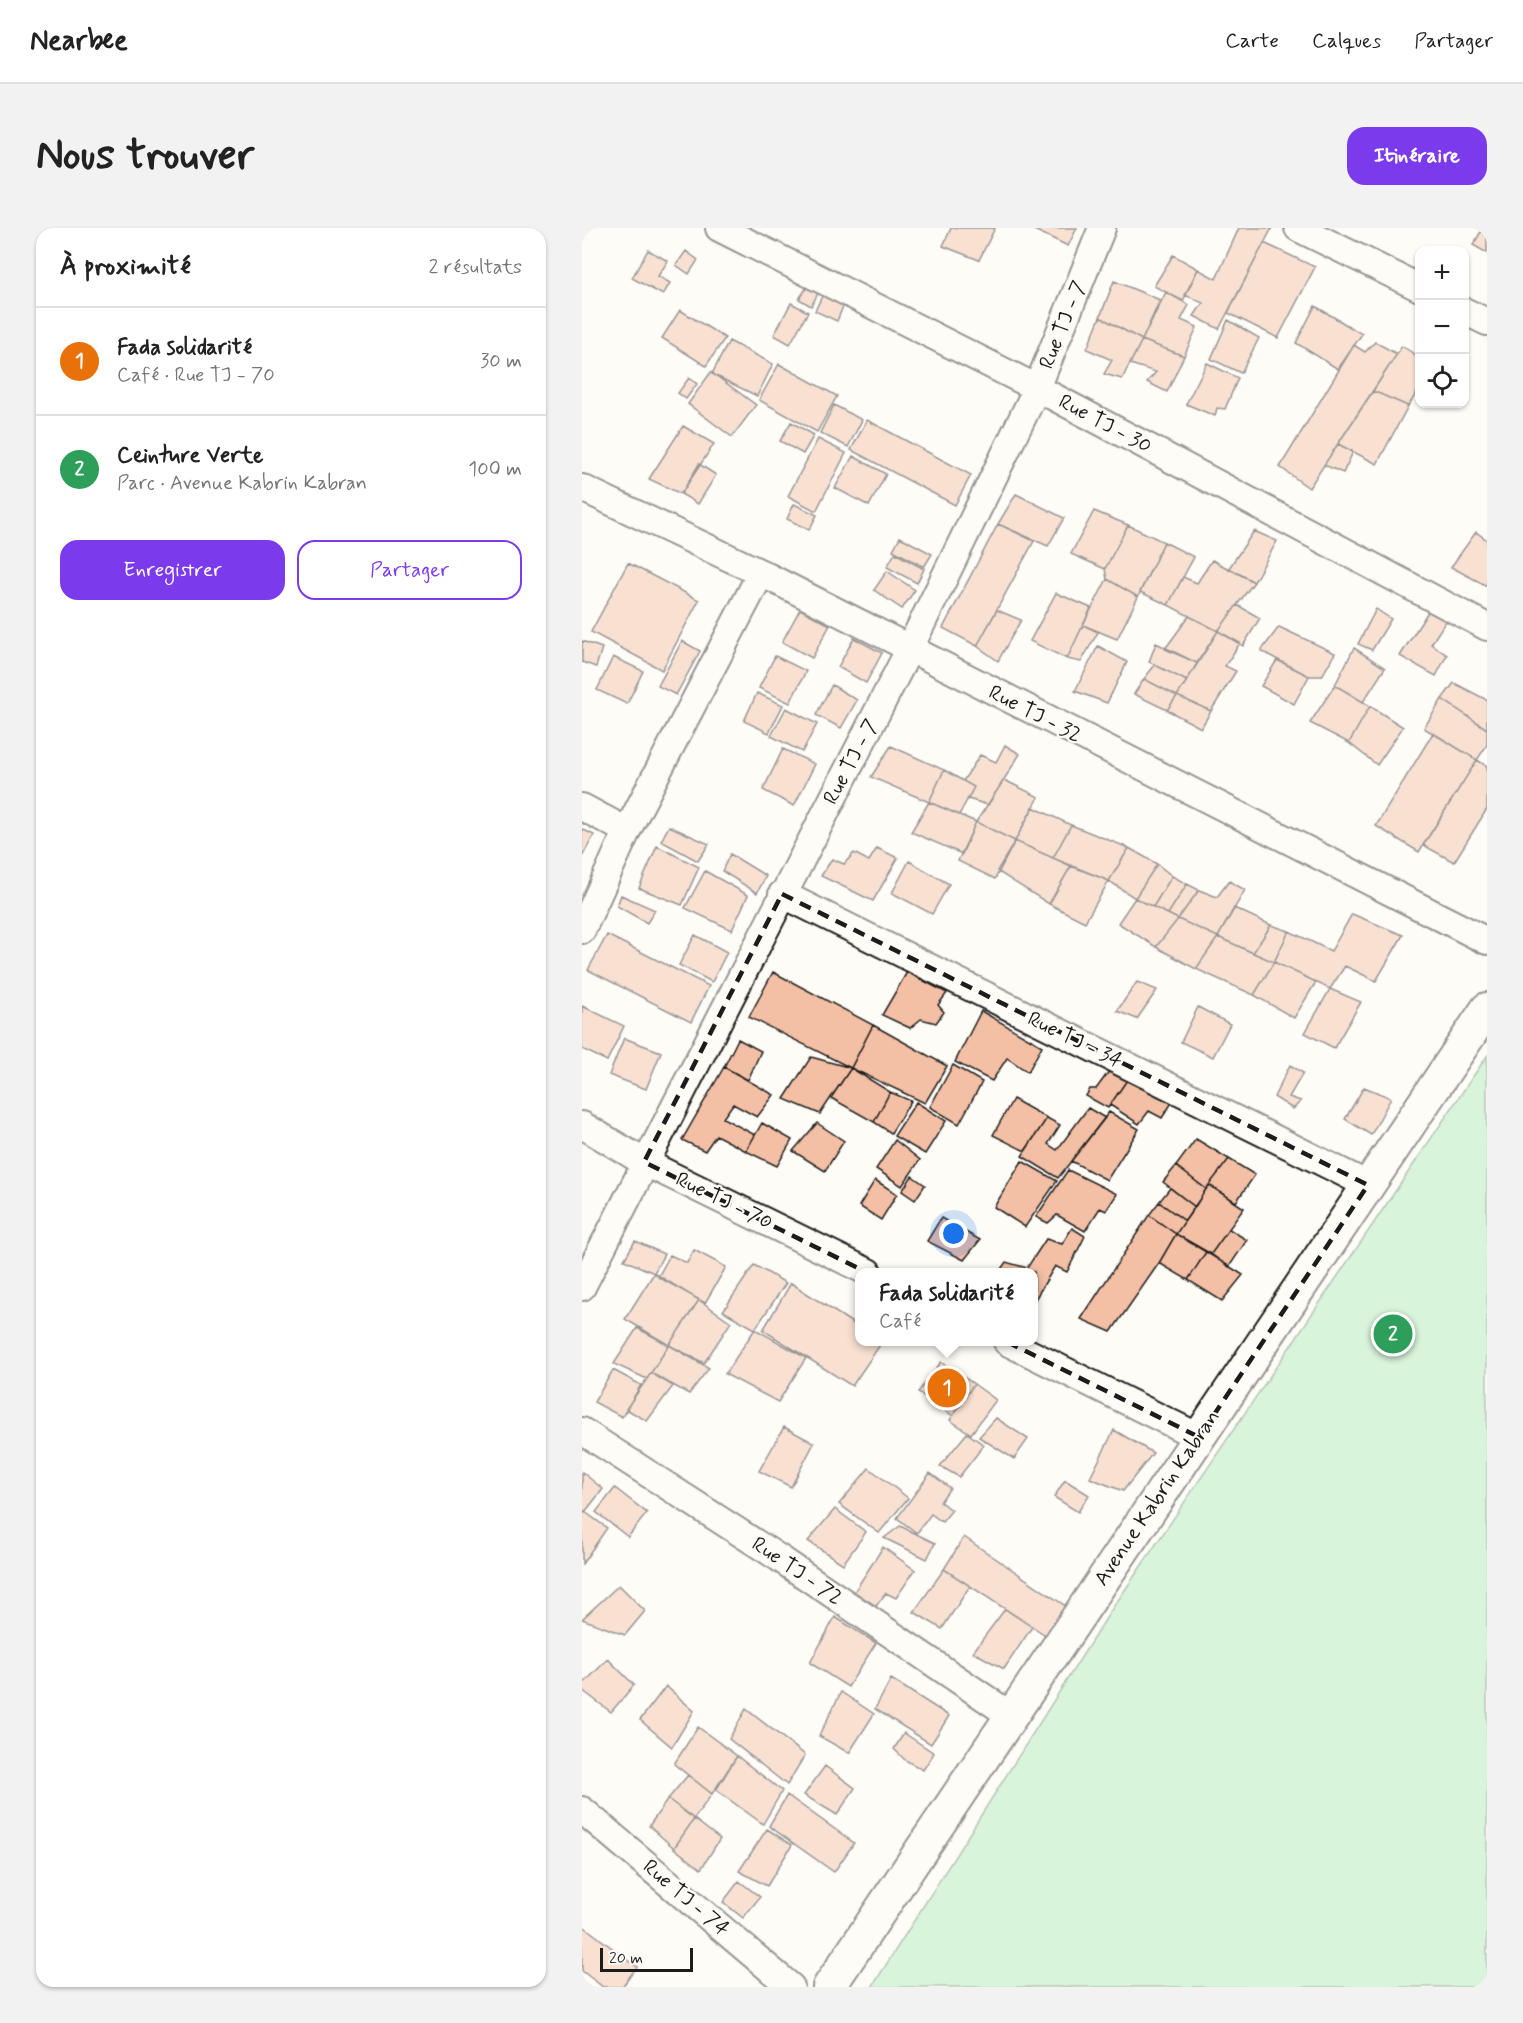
<!DOCTYPE html>
<html lang="fr">
<meta charset="utf-8">
<style>
body{margin:0;font-family:Mynerve,sans-serif;background:#f2f2f2;color:#222}
.controls{position:absolute;right:18px;top:18px;display:grid;overflow:hidden;border-radius:12px;box-shadow:0 2px 4px #0004}
.controls button{width:54px;height:54px;display:grid;place-items:center;padding:0;border:0;border-bottom:2px solid #e0e0e0;background:#fff;color:#222;font:30px sans-serif}
.scale{position:absolute;left:18px;bottom:15px;width:93px;box-sizing:border-box;padding-left:6px;border:3px solid #1c1c1c;border-top:0;font-size:16px;line-height:21px;white-space:nowrap;color:#1c1c1c;-webkit-text-stroke:4px #fdfcf7;paint-order:stroke}
.you{position:absolute;left:372px;top:1006px;width:21px;height:21px;margin:-15px;border:4px solid #fff;border-radius:50%;background:#1a73e8;box-shadow:0 0 0 9px #1a73e833}
.badge{display:grid;place-items:center;width:39px;height:39px;border-radius:50%;background:#7c3aed;color:#fff;font-size:20px;font-weight:700}
.pin{position:absolute;translate:-50% -50%;border:3px solid #fff;box-shadow:0 2px 6px #0006}
.popup{position:absolute;left:273px;top:1040px;width:183px;height:78px;box-sizing:border-box;display:grid;place-content:center;border-radius:12px;background:#fff;filter:drop-shadow(0 2px 4px #0005);font-size:20px;white-space:nowrap;color:#767676}
.popup b{font-size:22px;color:#222}
.popup::after{content:'';position:absolute;left:50%;top:100%;margin-left:-12px;border:12px solid transparent;border-top-color:#fff}
.list{margin:0;padding:0;list-style:none}
h2{display:flex;justify-content:space-between;align-items:center;height:78px;margin:0;padding:0 24px;font-size:26px}
h2 small{font-size:20px;font-weight:400;color:#767676}
.list li{display:grid;grid-template-columns:39px 1fr auto;gap:18px;align-items:center;box-sizing:border-box;height:108px;padding:0 24px;border-top:2px solid #e0e0e0}
.list b{display:block;font-size:22px;white-space:nowrap}
.list p{margin:0;font-size:20px;white-space:nowrap;color:#767676}
.list em{font-size:20px;font-style:normal;color:#767676}
.actions{display:flex;gap:12px;padding:18px 24px}
.actions a{flex:1;padding:14px 0;border:2px solid #7c3aed;border-radius:18px;text-align:center;font-size:21px;color:#7c3aed}
.actions .main{background:#7c3aed;color:#fff}
.icon{flex:none;width:33px;height:33px;fill:none;stroke:currentColor;stroke-width:2;stroke-linecap:round;stroke-linejoin:round}
.map{position:relative;flex:none;width:905px;height:1759px;overflow:hidden;border-radius:18px}
header{display:flex;align-items:center;gap:36px;box-sizing:border-box;height:84px;padding:0 30px;background:#fff;border-bottom:2px solid #e0e0e0}
header strong{font-size:28px}
nav{display:flex;gap:33px;margin-inline-start:auto;font-size:21px}
.intro{display:flex;align-items:center;justify-content:space-between;box-sizing:border-box;height:144px;padding:0 36px}
h1{margin:0;font-size:42px}
.button{padding:15px 27px;border-radius:18px;background:#7c3aed;color:#fff;font-size:21px;font-weight:700}
main{display:flex;gap:36px;padding:0 36px}
aside{flex:1;background:#fff;border-radius:18px;box-shadow:0 2px 4px #0004}
.map>svg:first-child{display:block}
.green{fill:#aaecb6;stroke:#638469;stroke-width:1.5}
.building{fill:#f4c0a5;stroke:#1c1c1c;stroke-width:1.5}
.lines{fill:none;stroke-linecap:round;stroke-linejoin:round}
.minor-casing{stroke:#1c1c1c;stroke-width:30}
.tertiary-casing{stroke:#1c1c1c;stroke-width:36}
.minor{stroke:#fdfcf7;stroke-width:26}
.tertiary{stroke:#fdfcf7;stroke-width:32}
.marked{fill:none;stroke:#1c1c1c;stroke-width:4.5;stroke-dasharray:12 8;stroke-linejoin:round}
.labels{text-anchor:middle;dominant-baseline:central;stroke-width:4.5;stroke-linejoin:round;paint-order:stroke}
.street-label{font-size:21px;fill:#1c1c1c;stroke:#fdfcf7}
</style>
<header>
<strong>Nearbee</strong>
<nav><a>Carte</a><a>Calques</a><a>Partager</a></nav>
</header>
<div class="intro"><h1>Nous trouver</h1><a class="button">Itinéraire</a></div>
<main>
<aside>
<h2>À proximité<small>2 résultats</small></h2>
<ul class="list">
<li><span class="badge" style="background:#e8710a">1</span><div><b>Fada solidarité</b><p>Café · Rue TJ - 70</p></div><em>30 m</em></li>
<li><span class="badge" style="background:#2e9e5b">2</span><div><b>Ceinture Verte</b><p>Parc · Avenue Kabrin Kabran</p></div><em>100 m</em></li>
</ul>
<div class="actions"><a class="main">Enregistrer</a><a>Partager</a></div>
</aside>
<div class="map">
<svg width="905" height="1759" viewBox="0 0 905 1759">
<rect width="100%" height="100%" fill="#fdfcf7"/>
<filter id="ink" filterUnits="userSpaceOnUse"><feTurbulence type="fractalNoise" baseFrequency=".0167" numOctaves="2"/><feDisplacementMap in="SourceGraphic" scale="12" xChannelSelector="R" yChannelSelector="G"/><feConvolveMatrix kernelMatrix="1 2 1 2 8 2 1 2 1" color-interpolation-filters="sRGB"/></filter>
<g filter="url(#ink)">
<path class="green" d="M905,828V1759H290L528,1384Z"/>
<path class="building" d="M369,0H413L397,32L361,18Z
M448,0H495L486,18Z
M657,0H690L637,101L612,88L621,75L603,67L616,41L634,51Z
M901,0H905V25L891,17Z
M682,15L733,39L696,110L646,85Z
M66,22L86,33L76,48L88,55L81,67L50,50Z
M104,23L116,32L107,46L94,37Z
M591,27L616,41L601,73L572,58Z
M532,53L578,72L560,112L518,89Z
M227,56L238,62L229,78L217,71Z
M584,64L607,77L599,92L615,99L602,128L560,112Z
M241,66L262,76L255,93L233,83Z
M209,75L226,84L208,116L192,107Z
M733,78L780,106L756,141L714,115Z
M98,82L143,110L124,138L80,110Z
M518,89L560,112L540,151L522,146L530,132L505,121Z
M646,92L677,110L659,145L629,131Z
M560,112L602,128L585,164L565,154L574,144L548,136Z
M147,113L191,136L175,168L130,146Z
M793,114L815,126L727,260L698,239L772,117L783,124Z
M820,118L838,130V160L826,178L791,163Z
M625,135L656,150L643,181L635,180L633,188L604,176Z
M197,136L255,168L235,204L177,172Z
M129,144L174,177L150,209L106,176Z
M107,150L115,156L104,171L96,165Z
M791,163L826,178L795,236L756,216Z
M252,177L280,192L266,219L238,205Z
M285,192L389,247L373,277L269,222Z
M209,194L232,207L221,226L198,213Z
M101,198L132,216L99,266L67,251Z
M236,211L264,225L234,283L206,268Z
M756,216L771,224L761,245L742,237Z
M271,228L304,246L287,278L253,260Z
M117,236L134,247L116,276L99,266Z
M434,266L482,290L466,318L416,296Z
M212,276L235,287L227,302L205,291Z
M512,283L546,297L523,341L489,326Z
M416,296L452,313L395,418L361,400Z
M546,297L582,314L556,369L525,351L523,341Z
M672,303L695,313L672,354L647,340Z
M894,304L905,312V358L869,339Z
M318,309L350,326L342,339L311,322Z
M582,314L612,329L586,377L558,364Z
M313,325L342,341L335,355L305,339Z
M630,332L672,354L636,403L586,377L601,349L615,355Z
M46,335L117,372L80,442L9,404Z
M305,343L333,362L320,381L292,362Z
M525,351L556,369L535,411L501,397Z
M474,365L509,380L485,431L448,413Z
M655,377L678,390L661,418L636,403Z
M849,379L869,385L849,416L865,427L854,448L818,428Z
M218,381L248,397L230,430L200,414Z
M794,381L809,391L790,422L776,416Z
M415,382L439,392L416,433L395,418Z
M607,388L636,403L615,435L583,421Z
M501,397L516,404L499,434L485,431Z
M697,399L753,425L740,448H727L679,423Z
M636,403L658,415L643,438L654,443L629,483L595,468Z
M272,410L300,425L284,455L256,439Z
M0,413L20,420L14,439L0,434Z
M100,413L118,423L94,467L76,458Z
M574,415L615,435L605,453L567,434Z
M516,418L545,434L525,475L493,463Z
M772,420L803,440L781,474L753,457Z
M193,428L224,443L208,475L177,460Z
M31,429L61,443L45,476L15,462Z
M695,432L727,448L712,476L679,458Z
M573,437L605,453L595,468L562,451Z
M562,451L595,468L585,482L552,466Z
M872,455L905,472V501L860,471Z
M250,457L275,472L259,500L234,487Z
M753,457L788,478L767,515L728,495Z
M175,465L201,477L187,505L162,493Z
M595,468L629,483L619,500L585,482Z
M860,471L905,501V517L895,532L842,500Z
M788,478L821,499L795,537L767,515Z
M204,480L235,496L220,524L189,508Z
M851,505L895,532L837,624L794,598Z
M423,517L438,526L406,577L386,571L392,559L381,553L398,527L414,534Z
M309,518L362,542L347,574L289,549Z
M201,521L233,536L212,578L181,562Z
M895,532L905,538V581L872,634L841,617Z
M362,542L392,559L377,587L347,574Z
M422,552L457,569L433,613L394,594Z
M347,574L394,594L380,626L329,604Z
M451,579L489,597L471,630L433,613Z
M394,594L433,613L413,651L376,633Z
M489,597L547,620L527,653L471,630Z
M87,598L127,616L116,633L79,613Z
M0,601L12,607L0,629Z
M433,613L489,638L467,676L415,643Z
M75,618L117,639L100,677L57,660Z
M295,620L316,630L291,673L239,648L250,631L262,636L272,625L287,633Z
M547,620L575,636L553,670L527,653Z
M148,626L184,648L175,665L140,643Z
M327,633L367,656L350,686L310,665Z
M575,636L590,648L571,679L553,670Z
M489,638L527,653L503,694L467,676Z
M123,643L166,667L150,702L103,680Z
M590,648L605,656L586,686L571,679Z
M647,653L663,662L636,709L596,691L617,662L635,669Z
M605,656L617,662L596,691L586,686Z
M39,667L73,682L65,695L35,678Z
M553,670L596,691L574,719L536,695Z
M652,680L689,697L671,725L636,709Z
M770,686L821,707L794,753L763,738L748,761L692,734L707,703L749,723Z
M596,691L636,709L614,741L574,719Z
M689,697L707,703L692,734L671,725Z
M25,707L127,758L109,794L6,742Z
M113,707L145,724L130,754L97,737Z
M636,709L692,734L672,767L614,741Z
M692,734L734,754L712,790L672,767Z
M191,744L291,797L269,840L167,789Z
M325,744L365,765L356,777L362,784L354,795L339,791L328,800L300,787Z
M555,754L575,762L555,791L535,783Z
M748,761L779,774L752,820L723,805Z
M0,778L42,798L25,833L0,821Z
M616,779L648,796L631,829L599,814Z
M399,783L460,818L446,844L425,830L410,853L373,834Z
M291,797L365,838L343,875L269,840Z
M42,810L79,824L64,861L27,847Z
M156,811L179,823L166,852L142,839Z
M229,829L269,840L238,886L202,871Z
M371,837L400,854L377,896L348,879Z
M708,837L721,845L707,869L719,873L711,881L692,869Z
M142,839L192,867L175,889L151,876L141,890L173,907L164,923L134,907L123,923L100,912Z
M269,840L308,864L292,894L249,870Z
M528,842L547,849L526,880L504,868L508,861H514Z
M547,849L591,873L580,890L567,883L557,896L528,877Z
M782,859L809,870L789,907L763,891Z
M308,864L329,873L309,905L292,894Z
M431,871L465,890L443,923L411,907Z
M334,874L364,893L343,926L312,908Z
M506,880L523,890L476,950L440,928L465,890L478,897L466,916L475,922Z
M527,884L557,901L525,952L489,933Z
M180,895L210,912L195,938L164,923Z
M235,895L262,913L243,943L211,923Z
M614,911L647,931L624,961L594,938Z
M313,912L338,932L320,958L294,941Z
M647,931L673,947L654,974L627,957Z
M440,933L475,953L443,999L412,979Z
M594,938L624,961L613,979L581,954Z
M486,942L535,966L524,983L518,980L503,1003L475,987L466,995L454,989Z
M330,948L343,957L333,972L320,963Z
M293,952L315,966L299,992L277,978Z
M627,957L662,980L629,1026L594,1006Z
M588,960L613,979L603,993L577,974Z
M577,974L603,993L594,1006L567,987Z
M567,987L594,1006L577,1035L529,1104L499,1091Z
M359,990L398,1012L382,1032L345,1013Z
M490,1000L503,1008L485,1044L473,1038L452,1073V1044H417L424,1034L445,1040L464,1011L480,1016Z
M647,1001L665,1012L647,1039L629,1026Z
M594,1006L624,1024L606,1052L577,1035Z
M53,1013L82,1026L72,1045L42,1032Z
M112,1022L144,1039L123,1075L76,1049L88,1027L105,1035Z
M624,1024L661,1047L640,1073L606,1052Z
M172,1037L204,1055L173,1101L141,1083Z
M72,1045L117,1072L87,1117L43,1091Z
M209,1055L278,1100V1114H300L270,1158L181,1102Z
M117,1072L149,1094L122,1135L87,1117Z
M55,1100L87,1117L65,1151L32,1136Z
M173,1101L224,1130L196,1174L143,1146Z
M87,1117L127,1140L107,1166L69,1145Z
M359,1134L392,1156L371,1188L336,1164Z
M31,1142L59,1157L40,1189L12,1174Z
M69,1145L91,1158L65,1193L44,1181Z
M392,1156L414,1172L389,1206L368,1192Z
M414,1190L446,1211L432,1231L397,1209Z
M202,1199L232,1215L209,1259L177,1243Z
M532,1202L571,1225L541,1263L508,1250Z
M385,1205L402,1217L377,1249L358,1238Z
M287,1240L326,1270L297,1305L257,1276Z
M0,1244L21,1261L3,1284L0,1281Z
M348,1245L368,1260L358,1274L370,1282L360,1294L349,1286L335,1305L315,1290Z
M483,1252L507,1267L496,1284L472,1269Z
M33,1260L65,1285L46,1309L14,1284Z
M253,1281L284,1304L261,1336L226,1313Z
M3,1284L25,1300L0,1336V1287Z
M318,1298L353,1315L345,1331L302,1310Z
M382,1309L485,1379L466,1409L362,1341Z
M301,1319L333,1342L314,1370L304,1365L294,1378L272,1364Z
M362,1341L388,1358L360,1401L332,1384Z
M37,1357L63,1383L43,1407L0,1391Z
M423,1381L450,1399L422,1441L391,1424Z
M253,1389L294,1415L266,1459L228,1435Z
M26,1431L52,1457L29,1484L0,1462V1457Z
M309,1451L367,1488L349,1516L293,1481Z
M84,1458L112,1483L90,1519L58,1492Z
M259,1464L292,1486L267,1525L237,1508Z
M164,1481L223,1527L205,1557L147,1511Z
M116,1499L155,1528L130,1566L92,1536Z
M322,1505L352,1525L341,1542L323,1532L312,1521Z
M155,1528L200,1563L181,1596L134,1562Z
M243,1538L273,1560L255,1587L222,1567Z
M106,1547L130,1566L112,1591L86,1571Z
M205,1567L272,1615L252,1644L187,1598Z
M86,1571L112,1591L92,1620L67,1598Z
M112,1591L138,1611L119,1641L92,1620Z
M185,1601L210,1617L185,1658L157,1643Z
M157,1653L178,1669L161,1690L141,1674Z
M0,1697L55,1739L40,1759H21L0,1743Z"/>
<g class="lines">
<defs>
<path id="minor" d="M137,0L455,160L905,399
M716,0L838,60
M882,83L905,94
M0,260L179,345L905,713
M0,579L45,603
M200,666L786,957
M0,702L45,603L179,345
M0,897L62,934L286,1044
M0,1059L327,422L455,160L520,0
M425,1114L617,1209
M0,1203L197,1330L428,1487
M0,1582L209,1759"/>
<path id="tertiary" d="M247,1759L905,781"/>
</defs>
<use href="#minor" class="minor-casing"/>
<use href="#tertiary" class="tertiary-casing"/>
<use href="#minor" class="minor"/>
<use href="#tertiary" class="tertiary"/>
</g>
</g>
<path d="M0 0H905V1759H0ZM200,666L786,957L617,1209L62,934Z" fill="#fdfcf7" fill-opacity=".55" fill-rule="evenodd"/>
<path class="marked" d="M200,666L786,957L617,1209L62,934Z"/>
<g class="labels">
<g class="street-label">
<text transform="translate(481 97) rotate(-68)">Rue TJ - 7</text>
<text transform="translate(523 196) rotate(28)">Rue TJ - 30</text>
<text transform="translate(453 486) rotate(27)">Rue TJ - 32</text>
<text transform="translate(269 534) rotate(-62)">Rue TJ - 7</text>
<text transform="translate(493 812) rotate(26)">Rue TJ - 34</text>
<text transform="translate(142 973) rotate(26)">Rue TJ - 70</text>
<text transform="translate(575 1270) rotate(-56)">Avenue Kabrin Kabran</text>
<text transform="translate(215 1343) rotate(34)">Rue TJ - 72</text>
<text transform="translate(104 1670) rotate(40)">Rue TJ - 74</text>
</g>
</g>
</svg>
<div class="controls">
<button>+</button>
<button>−</button>
<button><svg class="icon" aria-label="locate" viewBox="0 0 24 24"><circle cx="12" cy="12" r="6"/><path d="M12 2v4M12 18v4M2 12h4M18 12h4"/></svg></button>
</div>
<div class="scale">20 m</div>
<div class="you"></div>
<div class="pin badge" style="left:365px;top:1160px;background:#e8710a">1</div>
<div class="popup"><b>Fada solidarité</b>Café</div>
<div class="pin badge" style="left:811px;top:1106px;background:#2e9e5b">2</div>
</div>
</main>
